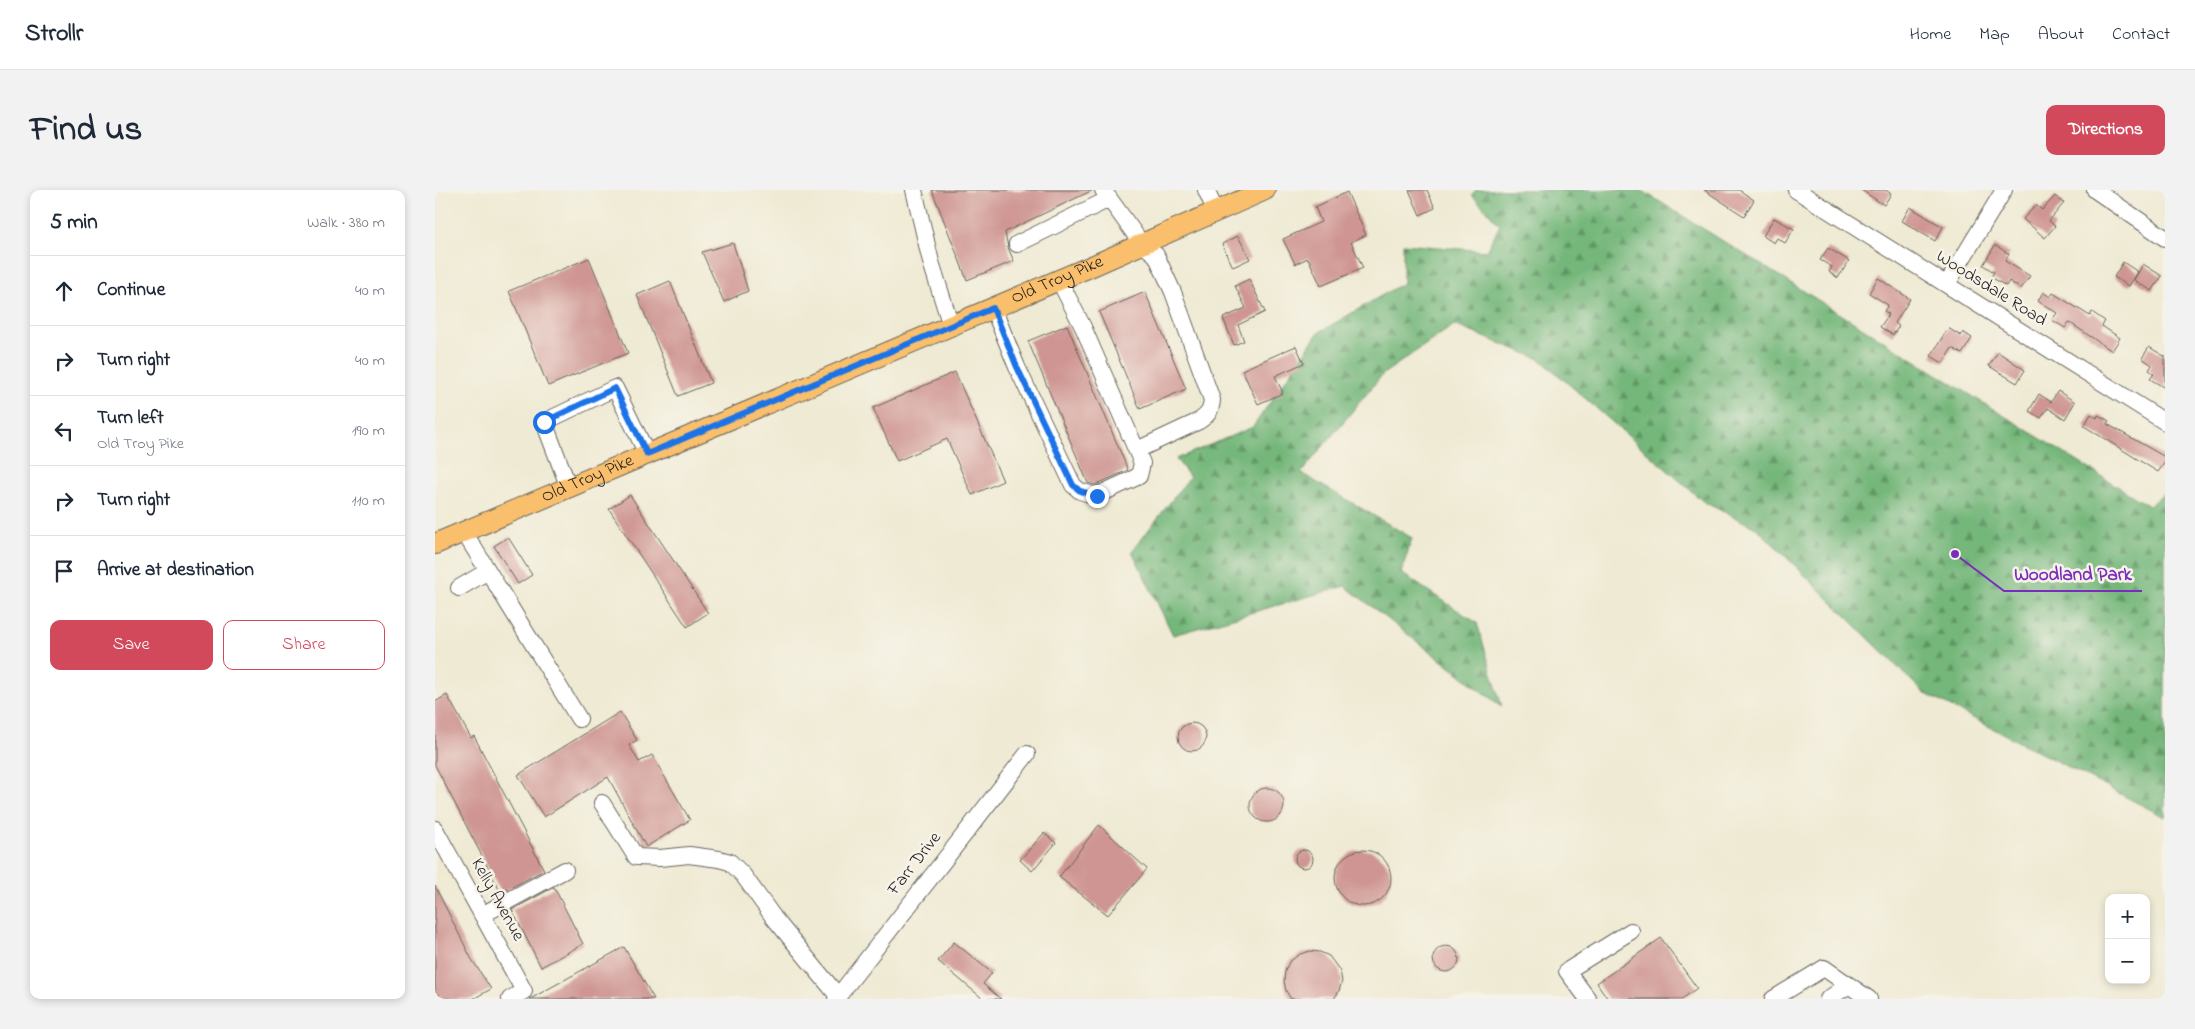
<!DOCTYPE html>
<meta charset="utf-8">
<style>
body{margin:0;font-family:"Indie Flower",sans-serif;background:#f2f2f3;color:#1f2937}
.controls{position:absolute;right:15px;bottom:15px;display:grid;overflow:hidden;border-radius:10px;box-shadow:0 2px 8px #0003}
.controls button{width:45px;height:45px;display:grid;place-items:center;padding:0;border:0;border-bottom:1px solid #e0e1e3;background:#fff;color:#1f2937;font:25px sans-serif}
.stop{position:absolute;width:15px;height:15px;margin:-11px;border:4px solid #1a73e8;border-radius:50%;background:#fff}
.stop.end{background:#1a73e8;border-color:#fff;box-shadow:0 1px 5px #0008}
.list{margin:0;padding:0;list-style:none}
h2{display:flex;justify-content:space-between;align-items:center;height:65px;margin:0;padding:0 20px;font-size:21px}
h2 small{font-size:16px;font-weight:400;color:#747a83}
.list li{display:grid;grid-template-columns:32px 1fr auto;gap:15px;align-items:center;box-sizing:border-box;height:70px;padding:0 20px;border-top:1px solid #e0e1e3}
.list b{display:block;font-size:19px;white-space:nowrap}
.list p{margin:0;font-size:16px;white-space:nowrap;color:#747a83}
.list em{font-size:16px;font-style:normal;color:#747a83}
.actions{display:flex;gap:10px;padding:15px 20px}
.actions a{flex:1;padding:11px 0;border:1px solid #d1495b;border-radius:10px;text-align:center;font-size:18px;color:#d1495b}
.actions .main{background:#d1495b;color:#fff}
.icon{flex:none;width:28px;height:28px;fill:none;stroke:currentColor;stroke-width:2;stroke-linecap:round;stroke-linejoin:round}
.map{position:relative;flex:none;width:1730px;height:809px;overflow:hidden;border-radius:10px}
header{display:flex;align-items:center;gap:30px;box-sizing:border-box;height:70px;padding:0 25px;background:#fff;border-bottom:1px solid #e0e1e3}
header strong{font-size:24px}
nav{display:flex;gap:28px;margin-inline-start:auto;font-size:18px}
.intro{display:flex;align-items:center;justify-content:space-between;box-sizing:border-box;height:120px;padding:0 30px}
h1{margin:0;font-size:35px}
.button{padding:12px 22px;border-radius:10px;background:#d1495b;color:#fff;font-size:18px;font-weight:700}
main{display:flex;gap:30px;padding:0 30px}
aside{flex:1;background:#fff;border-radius:10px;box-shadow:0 2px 8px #0003}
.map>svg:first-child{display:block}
.forest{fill:url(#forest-firs);stroke:#486a4b}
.building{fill:#cf9592}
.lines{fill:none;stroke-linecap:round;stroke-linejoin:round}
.minor-casing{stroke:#66645c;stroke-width:18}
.major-casing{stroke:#66645c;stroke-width:22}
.minor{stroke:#fff;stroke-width:16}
.major{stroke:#f9bf6c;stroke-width:20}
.route{stroke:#1a73e8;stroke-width:6}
.labels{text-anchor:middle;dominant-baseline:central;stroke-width:5;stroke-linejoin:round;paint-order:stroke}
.street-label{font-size:18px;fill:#1c1c1c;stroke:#f7f3e8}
.leader{fill:none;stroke:#7b2cbf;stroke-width:2}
.callout-dot{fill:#7b2cbf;stroke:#f7f3e8;stroke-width:2}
.callout-label{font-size:19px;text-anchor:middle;font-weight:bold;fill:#7b2cbf;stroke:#f7f3e8;stroke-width:5;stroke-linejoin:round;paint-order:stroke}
</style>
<header>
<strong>Strollr</strong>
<nav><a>Home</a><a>Map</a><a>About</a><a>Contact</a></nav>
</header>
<div class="intro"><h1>Find us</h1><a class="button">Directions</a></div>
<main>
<aside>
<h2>5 min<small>Walk · 380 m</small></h2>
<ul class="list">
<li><svg class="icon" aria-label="ahead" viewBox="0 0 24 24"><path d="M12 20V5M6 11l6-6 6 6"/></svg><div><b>Continue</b></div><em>40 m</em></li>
<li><svg class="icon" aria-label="right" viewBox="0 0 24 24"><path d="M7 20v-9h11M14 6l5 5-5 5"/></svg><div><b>Turn right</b></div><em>40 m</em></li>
<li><svg class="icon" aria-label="left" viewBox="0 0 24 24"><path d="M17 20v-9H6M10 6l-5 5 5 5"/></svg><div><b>Turn left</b><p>Old Troy Pike</p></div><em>190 m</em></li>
<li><svg class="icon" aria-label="right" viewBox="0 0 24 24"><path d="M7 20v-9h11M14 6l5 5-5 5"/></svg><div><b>Turn right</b></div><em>110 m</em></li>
<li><svg class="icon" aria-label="arrive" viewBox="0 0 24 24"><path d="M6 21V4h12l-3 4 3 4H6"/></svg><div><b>Arrive at destination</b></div></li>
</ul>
<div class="actions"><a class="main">Save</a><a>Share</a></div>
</aside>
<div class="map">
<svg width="1730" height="809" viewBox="0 0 1730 809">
<defs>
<pattern id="forest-firs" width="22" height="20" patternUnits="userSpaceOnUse" patternTransform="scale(1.25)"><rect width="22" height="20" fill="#74b77a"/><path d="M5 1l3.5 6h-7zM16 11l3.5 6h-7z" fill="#5e9463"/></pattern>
</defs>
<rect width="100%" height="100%" fill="#f7f3e8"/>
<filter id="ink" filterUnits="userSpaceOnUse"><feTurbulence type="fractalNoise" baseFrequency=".02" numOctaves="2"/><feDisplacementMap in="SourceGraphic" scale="10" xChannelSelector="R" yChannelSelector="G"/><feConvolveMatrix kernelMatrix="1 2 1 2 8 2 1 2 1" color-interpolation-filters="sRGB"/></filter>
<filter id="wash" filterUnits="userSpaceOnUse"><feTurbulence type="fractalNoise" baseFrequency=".0096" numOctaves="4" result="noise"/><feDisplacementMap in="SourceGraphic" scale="20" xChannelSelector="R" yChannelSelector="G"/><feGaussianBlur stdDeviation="1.12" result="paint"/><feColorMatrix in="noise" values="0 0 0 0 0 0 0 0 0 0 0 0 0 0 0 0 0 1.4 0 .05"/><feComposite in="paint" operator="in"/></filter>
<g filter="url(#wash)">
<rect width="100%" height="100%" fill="#efead3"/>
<path class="forest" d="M1041,0H1206L1714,316L1730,302V627L1489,503L1323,339L1269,312L1105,169L1019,135L948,184L866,283L977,348L966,383L1042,433L1067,517L910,396L738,445L697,361L755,287L741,269L818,237L883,143L968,93V54L1051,61L1065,35L1037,5Z"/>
<g id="blocks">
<path class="building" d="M497,0H658L570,42L573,58L579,71L532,90Z
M974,0H992L1000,18L985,25Z
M1269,0H1304L1319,10L1309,26Z
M1426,0H1451L1456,4L1449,15Z
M912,2L931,45L916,52L928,78L886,96L873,68L860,74L848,49L886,32L880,17Z
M1620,6L1629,13L1614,31L1620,36L1610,48L1588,29L1601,15L1607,20Z
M1475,17L1508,37L1500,51L1467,31Z
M1339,28L1359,39L1350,53L1342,48L1339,53L1328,46Z
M803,46L815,69L798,77L787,54Z
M298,53L313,101L289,112L267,62Z
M1560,55L1574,64L1570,71L1595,86L1586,99L1574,91L1571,96L1556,87L1559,82L1548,75Z
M1393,58L1414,71L1403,88L1394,82L1397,77L1385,70Z
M154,68L193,163L113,196L74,101Z
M1688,72L1703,82L1694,96L1679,87Z
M1708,74L1727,86L1717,101L1699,90Z
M1443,88L1475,109L1460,133L1464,136L1458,145L1445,137L1454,124L1449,121L1453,115L1434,103Z
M814,89L830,122L803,135L809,151L799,155L788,128L811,118L800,96Z
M235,91L276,193L243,206L202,105Z
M710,102L751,199L705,219L664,122Z
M1608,102L1615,107L1618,103L1655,126L1657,122L1670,131L1667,136L1685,148L1677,161L1634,132L1630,138L1617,130L1622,123L1603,111Z
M632,135L693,280L660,295L653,293L593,151Z
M1513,138L1526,146L1528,142L1537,148L1527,164L1517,158L1508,173L1496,166Z
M861,156L869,173L840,186L848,203L823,214L807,180Z
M1714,157L1729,166L1730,165V198L1715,189L1719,184L1714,180L1717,175L1707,168Z
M1563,162L1590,180L1582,193L1554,176Z
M520,182L568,291L537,305L512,249L462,271L438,218Z
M1623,201L1640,212L1630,229L1613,218L1606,228L1594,221L1604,204L1616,212Z
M1656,224L1662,228L1663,225L1674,231L1672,234L1730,267V272L1723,282L1649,236Z
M195,305L273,423L252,437L174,319Z
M73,347L97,385L83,394L59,356Z
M12,505L36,548L39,546L109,680L66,703L0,575V512Z
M185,522L202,550L194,555L204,572L217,565L255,630L211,657L173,587L109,627L83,585Z
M743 547a14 14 0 1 1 28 0a14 14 0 1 1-28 0Z
M815 615a17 17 0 1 1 34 0a17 17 0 1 1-34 0Z
M664,635L712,679L673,725L624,687Z
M609,643L621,653L597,681L585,670Z
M900 688a28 28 0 1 1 56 0a28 28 0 1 1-56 0Z
M860 669a9 9 0 1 1 18 0a9 9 0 1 1-18 0Z
M0,696L36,768L56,799L38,809H6L4,804L0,806Z
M119,697L148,754L106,777L77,720Z
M1226,748L1262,798L1247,809H1173L1162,793Z
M519,752L557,783L548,794L566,809H548L503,771Z
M998 769a13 13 0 1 1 26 0a13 13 0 1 1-26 0Z
M189,757L219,809H95Z
M875,761L885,762L894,766L905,781L907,791L904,801L899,809H856L851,801L849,791L850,781L854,772L865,764Z"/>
</g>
</g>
<g filter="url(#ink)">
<use href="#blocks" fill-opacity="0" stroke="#66645c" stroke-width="1"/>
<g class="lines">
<defs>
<path id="minor" d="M479,0L496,72L516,136
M668,0L707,54L721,65L738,102L777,210C776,221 773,225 764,231L702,260
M771,0L781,22
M1361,0L1730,232
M1660,0L1730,48
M582,54L674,9
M1512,94L1569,0
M558,118L582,177L638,295L645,301L661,306L704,286L707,273L648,137L624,90
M134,298L109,232L180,198L212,264
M29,342L144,529
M24,398L53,381
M167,613L201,667L225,668L254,665L284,669L295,672L308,685L339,728L403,806
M0,639L89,801L75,809
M47,725L130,680
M401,809L592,564
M1153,809L1132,781L1196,741
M1338,809L1389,778L1434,809
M1393,809L1414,795"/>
<g id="major">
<path id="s1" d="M0,354L657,76L830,0"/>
</g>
</defs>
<use href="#minor" class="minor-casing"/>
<use href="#major" class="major-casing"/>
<use href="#minor" class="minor"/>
<use href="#major" class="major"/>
</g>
</g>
<g class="lines" filter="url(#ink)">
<path class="route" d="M109,232L180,198L212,264L558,118L582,177L638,295L645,301L662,306"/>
</g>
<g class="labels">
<g class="street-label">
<text stroke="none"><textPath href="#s1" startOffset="676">Old Troy Pike</textPath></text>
<text transform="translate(1556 99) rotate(32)">Woodsdale Road</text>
<text stroke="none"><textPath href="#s1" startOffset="166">Old Troy Pike</textPath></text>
<text transform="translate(480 674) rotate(-52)">Farr Drive</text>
<text transform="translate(62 710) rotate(61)">Kelly Avenue</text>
</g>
</g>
<path class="leader" d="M1520 364L1569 401H1707"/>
<circle class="callout-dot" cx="1520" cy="364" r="5"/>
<g class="callout-label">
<text x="1638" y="390">Woodland Park</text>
</g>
</svg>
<div class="controls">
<button>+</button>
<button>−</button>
</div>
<div class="stop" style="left:109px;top:232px"></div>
<div class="stop end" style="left:662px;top:306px"></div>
</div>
</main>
